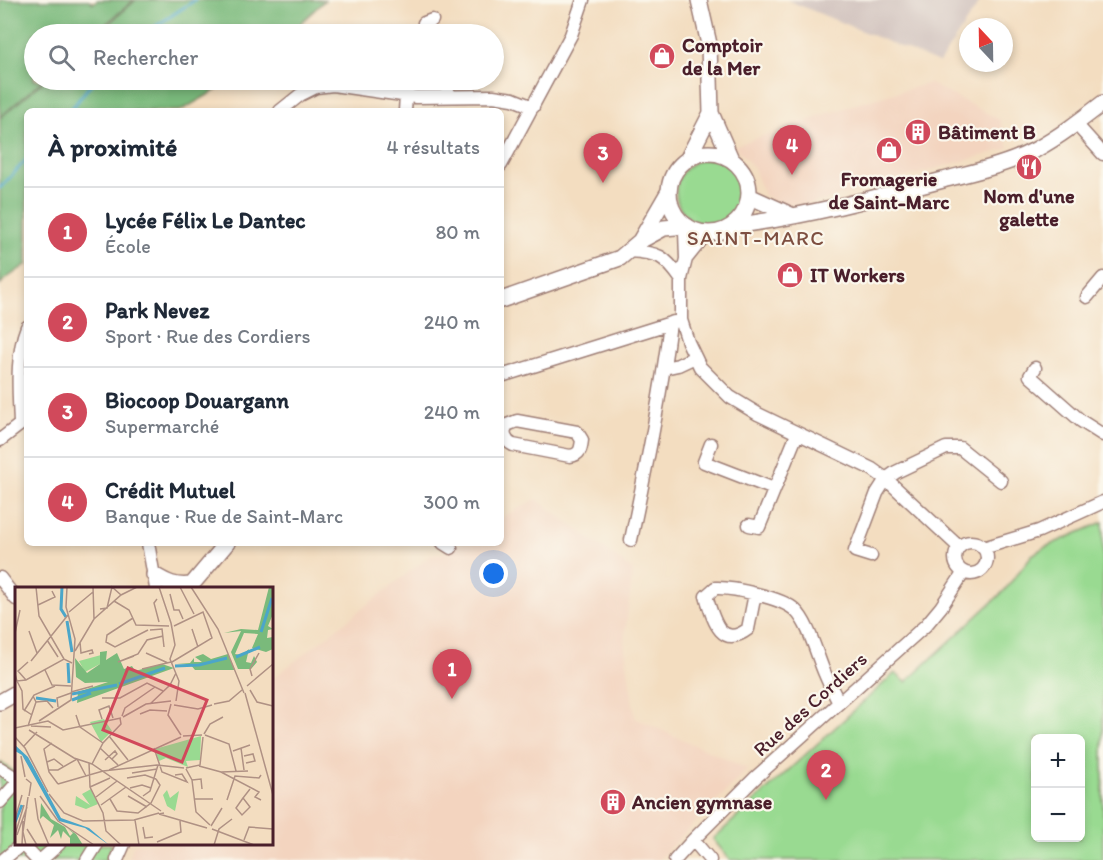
<!DOCTYPE html>
<html lang="fr">
<meta charset="utf-8">
<style>
body{margin:0;font-family:Itim,sans-serif;background:#f6f6f7;color:#1f2937}
.controls{position:absolute;right:18px;bottom:18px;display:grid;overflow:hidden;border-radius:9px;box-shadow:0 3px 9px #0003}
.controls button{width:54px;height:54px;display:grid;place-items:center;padding:0;border:0;border-bottom:2px solid #e0e1e3;background:#fff;color:#1f2937;font:30px sans-serif}
.compass{position:absolute;left:959px;top:18px;width:54px;height:54px;border-radius:50%;background:#fff;box-shadow:0 3px 9px #0003;rotate:338deg}
.you{position:absolute;left:494px;top:574px;width:21px;height:21px;margin:-15px;border:4px solid #fff;border-radius:50%;background:#1a73e8;box-shadow:0 0 0 9px #1a73e833}
.badge{display:grid;place-items:center;width:39px;height:39px;border-radius:50%;background:#d1495b;color:#fff;font-size:20px;font-weight:700}
.pin{position:absolute;translate:-50% -50px;filter:drop-shadow(0 2px 3px #0008)}
.pin::after{content:'';position:absolute;top:32px;width:21px;height:18px;background:inherit;clip-path:polygon(0 0,100% 0,50% 100%)}
.list{margin:0;padding:0;list-style:none}
h2{display:flex;justify-content:space-between;align-items:center;height:78px;margin:0;padding:0 24px;font-size:26px}
h2 small{font-size:20px;font-weight:400;color:#747a83}
.list li{display:grid;grid-template-columns:39px 1fr auto;gap:18px;align-items:center;box-sizing:border-box;height:90px;padding:0 24px;border-top:2px solid #e0e1e3}
.list b{display:block;font-size:22px;white-space:nowrap}
.list p{margin:0;font-size:20px;white-space:nowrap;color:#747a83}
.list em{font-size:20px;font-style:normal;color:#747a83}
.icon{flex:none;width:33px;height:33px;fill:none;stroke:currentColor;stroke-width:2;stroke-linecap:round;stroke-linejoin:round}
.map{position:relative;flex:none;width:1103px;height:860px;overflow:hidden}
.search{position:absolute;background:#fff;box-shadow:0 3px 9px #0003;left:24px;top:24px;width:480px;height:66px;display:flex;align-items:center;gap:15px;box-sizing:border-box;padding:0 21px;border-radius:33px;color:#747a83;font-size:22px}
.panel{position:absolute;background:#fff;box-shadow:0 3px 9px #0003;left:24px;top:108px;width:480px;height:438px;border-radius:9px}
.map>svg:first-child{display:block}
.built{fill:#f3d4bf}
.industrial{fill:#cfc0bb}
.green{fill:#99da91;stroke:#727c5e;stroke-width:1.5;fill-rule:evenodd}
.forest{fill:#7aba7b;stroke:#626c53;stroke-width:1.5}
.lines{fill:none;stroke-linecap:round;stroke-linejoin:round}
.stream{stroke:#4ba6c9;stroke-width:3}
.minor-casing{stroke:#9e7e76;stroke-width:15}
.major-casing{stroke:#9e7e76;stroke-width:18}
.minor{stroke:#fff;stroke-width:12}
.major{stroke:#fff;stroke-width:15}
.labels{text-anchor:middle;dominant-baseline:central;stroke-width:4.5;stroke-linejoin:round;paint-order:stroke}
.poi-label{font-size:20px;font-weight:bold;fill:#4a1f2b;stroke:#fbf7ec;text-anchor:start}
.street-label{font-size:20px;fill:#4a1f2b;stroke:#fbf7ec}
.neighbourhood-label{font-size:21px;letter-spacing:1.5px;fill:#7e4f41;stroke:#fbf7ec}
.inset-river{fill:none;stroke:#4ba6c9;stroke-width:3}
.inset-road{fill:none;stroke:#af9184;stroke-width:1.5}
.view{fill:#d1495b;fill-opacity:0.15;stroke:#d1495b;stroke-width:3}
.inset-edge{fill:none;stroke:#4a1f2b;stroke-width:3}
</style>
<div class="map">
<svg width="1103" height="860" viewBox="0 0 1103 860">
<rect width="100%" height="100%" fill="#fbf7ec"/>
<filter id="ink" filterUnits="userSpaceOnUse"><feTurbulence type="fractalNoise" baseFrequency=".0167" numOctaves="2"/><feDisplacementMap in="SourceGraphic" scale="12" xChannelSelector="R" yChannelSelector="G"/><feConvolveMatrix kernelMatrix="1 2 1 2 8 2 1 2 1" color-interpolation-filters="sRGB"/></filter>
<filter id="wash" filterUnits="userSpaceOnUse"><feTurbulence type="fractalNoise" baseFrequency=".008" numOctaves="4" result="noise"/><feDisplacementMap in="SourceGraphic" scale="24" xChannelSelector="R" yChannelSelector="G"/><feGaussianBlur stdDeviation="1.35" result="paint"/><feColorMatrix in="noise" values="0 0 0 0 0 0 0 0 0 0 0 0 0 0 0 0 0 1.4 0 .05"/><feComposite in="paint" operator="in"/></filter>
<g filter="url(#wash)">
<rect width="100%" height="100%" fill="#f3ddc0"/>
<path class="built" d="M929,83L1000,120L1009,148L806,205L777,204L764,195L754,168L734,146L853,105Z
M536,499L633,570L624,642L635,718L748,769L658,860H128L134,844H272V679L431,555L446,552L457,543H501V518Z"/>
<path class="industrial" d="M787,0H981L939,63Z"/>
<path class="green" d="M676 192a33 33 0 1 1 66 0a33 33 0 1 1-66 0Z
M1103,522V860H730L713,839L895,673L906,682L1004,591L1032,555L1043,548ZM1080,738V838H1036V738Z
M0,762L16,773V844H112L106,860H0Z"/>
<path class="forest" d="M0,0H89L93,3L98,0H134L94,34H34V80H43L0,117Z
M136,0H325L289,34H97Z
M45,80H234L180,111H27V264L4,280L0,285V118Z"/>
<g class="lines">
<path class="stream" d="M144,34L195,0
M70,111L94,80
M0,188L27,159"/>
</g>
</g>
<g filter="url(#ink)">
<g class="lines">
<defs>
<path id="minor" d="M429,34L424,23L432,20
M444,80L450,96
M280,111L300,95L316,87L333,85L416,97L493,96L513,99L533,107
M405,111L406,96
M1076,124L1103,154
M501,165L571,35L583,0
M687,226L685,231L686,259L681,279V320L688,342L700,367L730,397L758,414L872,469L886,479L959,547
M629,251C659,253 664,255 681,279
M686,259L702,239L709,233
M1087,297L1103,278
M664,368L678,365L695,357
M1035,368L1030,376L1081,421L1103,435
M501,376L674,322
M517,421L577,432L582,440C581,449 580,455 570,456L513,445C505,441 502,433 507,425Z
M20,424C19,392 15,357 27,327
M0,440L26,420
M711,444L704,462L774,489
M749,525L759,527L797,434
M631,540C646,468 661,396 670,323
M955 558a16 16 0 1 1 32 0a16 16 0 1 1-32 0Z
M148,543L156,588
M443,543L451,548
M983,548L1039,531L1103,502
M871,556L855,551L877,493L886,479L896,472L946,448H960L1001,481
M0,578L16,599
M755,594L748,629C720,650 713,618 706,596L715,588C732,587 783,598 795,610C809,623 817,656 825,674C829,684 834,693 839,703
M0,768L16,778
M0,802L16,784
M693,840L710,860
M22,844L37,860
M3,860L22,844
M41,860L59,844
M87,860L97,844
M117,860L124,844
M675,860L693,840L755,778L926,625L941,607L964,572"/>
<path id="major" d="M699,0L709,44L711,113L731,159
M669 193a40 40 0 1 1 80 0a40 40 0 1 1-80 0Z
M687,160L711,113
M749,196L791,215
M732,226C803,217 875,198 943,180C973,172 1007,165 1035,150C1059,137 1081,120 1103,103
M640,241L664,228L687,226
M501,300L620,258L640,241L669,191
M154,575C167,583 176,587 191,585
M189,588L227,543
M0,702L16,693"/>
</defs>
<use href="#minor" class="minor-casing"/>
<use href="#major" class="major-casing"/>
<use href="#minor" class="minor"/>
<use href="#major" class="major"/>
</g>
</g>
<defs>
<symbol id="shop-disc" viewBox="-11 -11 22 22"><circle r="9.5" fill="#d1495b" stroke="#fbf7ec"/><path d="M-5-2.5h2.3a2.7 3.5 0 0 1 5.4 0H5L5.5 6h-11ZM-1.5-2.5h3a1.5 2.3 0 0 0-3 0Z" fill="#fff"/></symbol>
<symbol id="building-disc" viewBox="-11 -11 22 22"><circle r="9.5" fill="#d1495b" stroke="#fbf7ec"/><path d="M-4-6H4V6H1V3H-1V6H-4ZM-2.5-4.3h1.7v1.8h-1.7ZM.8-4.3h1.7v1.8H.8ZM-2.5-1h1.7V.8h-1.7ZM.8-1h1.7V.8H.8Z" fill="#fff"/></symbol>
<symbol id="restaurant-disc" viewBox="-11 -11 22 22"><circle r="9.5" fill="#d1495b" stroke="#fbf7ec"/><path d="M-5-6h1v4h1v-4h1v4h1v-4h1v5L-1.5 .5V6h-2V.5L-5-1ZM5-6V6H3V1.5H1.5Q1.5-4 5-6Z" fill="#fff"/></symbol>
</defs>
<g fill-rule="evenodd">
<use href="#shop-disc" x="647" y="41" width="30" height="30"/>
<use href="#building-disc" x="903" y="117" width="30" height="30"/>
<use href="#shop-disc" x="874" y="135" width="30" height="30"/>
<use href="#restaurant-disc" x="1014" y="152" width="30" height="30"/>
<use href="#shop-disc" x="775" y="260" width="30" height="30"/>
<use href="#building-disc" x="598" y="787" width="30" height="30"/>
</g>
<g class="labels">
<g class="poi-label">
<text x="682" y="45">Comptoir<tspan x="682" dy="23">de la Mer</tspan></text>
<text x="938" y="132">Bâtiment B</text>
<text x="889" y="179" text-anchor="middle">Fromagerie<tspan x="889" dy="23">de Saint-Marc</tspan></text>
<text x="1029" y="196" text-anchor="middle">Nom d'une<tspan x="1029" dy="23">galette</tspan></text>
<text x="810" y="275">IT Workers</text>
<text x="632" y="802">Ancien gymnase</text>
</g>
<g class="street-label">
<text transform="translate(810 704) rotate(-42)">Rue des Cordiers</text>
</g>
<g class="neighbourhood-label">
<text x="756" y="237">SAINT-MARC</text>
</g>
</g>
<g transform="translate(15 587)">
<rect width="258" height="258" fill="#f3ddc0"/>
<path d="M86,68L85,77L70,85L64,74ZM89,132L97,144L86,155L75,135ZM186,149L185,173L171,174L173,180L151,171L144,174L140,162ZM76,202L83,217L71,222L60,218L61,209L75,218L67,207ZM152,203L155,211L164,204L160,224L152,219L148,208Z" fill="#99da91"/>
<path d="M254,0H258V27L253,39L258,42L253,43L252,51L258,50V62L251,65L237,61L243,47L229,46L220,67L227,68L234,62L231,75L236,76L239,69L242,75L236,82H223L216,65L226,44L209,46L226,42L243,43ZM92,64L91,73L102,66L109,82L117,79L120,84L147,77L159,81L62,116L63,105L93,95L70,96L61,90L60,71L72,86L85,77V65ZM188,67L196,72L213,67L220,83H180L175,77H162L175,76L179,71V75H187L180,70ZM26,216L36,232L50,240L55,249L58,246L52,241L61,247L68,258H55V251L48,244L46,252L43,243L35,251L39,238L28,229L25,232Z" fill="#7aba7b"/>
<path d="M0,158L13,170L46,231L74,241L94,258L70,241L44,234L7,168L0,164Z" fill="#4ba6c9"/>
<path class="inset-river" d="M47,0L46,22L51,30M52,34L57,65M246,45L257,11M221,70L245,60M53,76L54,96M160,79L184,78L212,71M104,97L150,81M57,107L102,98M21,111L41,114M57,113L76,106M0,235L7,218"/>
<path class="inset-road" d="M21,0L24,29L49,72M78,0L79,32M144,0L156,36M165,0L179,27M176,0L203,42L229,106M155,7L159,23H164L168,32M142,12L139,16L144,35M99,14L114,23L121,38L154,39M23,18L40,10L37,4M85,22L92,21L97,0L106,8M54,25L78,5M118,31L92,48L91,55L100,60L133,43M157,41L156,36L160,58L155,72L164,94L161,114M177,42L183,60M135,43L147,42L149,60M14,44L22,66M0,46L5,23M32,53L43,70M65,55L66,66L77,63L78,66L74,67M60,64L79,32L106,8L122,0M131,66L153,76M119,69L103,75L123,67L132,53L148,49M16,74L53,28M157,75L197,51L188,25L159,39M127,82L156,75M30,83L37,98L56,99M0,87L2,94L11,93L49,72L57,76M237,89L235,82L244,66M11,93L3,84L13,75M2,94L7,104L8,122L17,128M232,99L258,77M235,103L242,115L258,119M56,105L78,99M230,106L258,208M87,111H105L132,96L148,104M21,115L32,114L38,121M135,117L155,98L161,86M156,117L153,128L166,148M199,117L214,114L227,103M159,118L183,122L197,118M43,120L42,111L56,106M9,124L19,108L40,99M125,127L135,123L152,124M61,128L65,140L88,156M107,129L110,121L140,100M108,130L131,117L156,114M87,132L84,123L94,119L98,131M24,134L56,113L60,52L51,20L52,0M13,139L21,115L18,109M16,139L36,140M0,141L33,134L48,143L106,131M14,143L59,171L77,177L146,224M189,147L195,137L208,130M190,148L214,157L221,184M94,149L113,173M168,149L187,148M0,150L10,161L33,205M37,156L29,162L34,185L43,197M9,159L22,145M85,161L103,178M139,161L147,185L172,195L167,187L160,188M226,161L229,183M218,164L235,158M6,169L10,190M229,169L238,167L240,174L231,176M90,173L100,164L102,167L97,172M32,175L39,172L48,179M74,176L75,200L88,226L91,244L106,258M77,177L88,156L106,137L105,131M184,179L206,185L244,205L240,210L246,213M171,181L185,178L188,150M171,182L177,193L181,225L195,238M34,183H43L62,172L71,189M94,183L166,150M206,185L233,184M117,186L142,182M112,191L130,188L141,192M11,192L16,196L14,209M177,193L186,192L187,202M43,197L88,184L142,178L169,181M75,200L95,191M115,201L127,198L136,201M34,207L49,226L68,234L119,233L144,226M25,209L43,234L79,258M113,209L132,220M128,209L135,204L143,178M81,210L102,194M20,211L23,232L34,258M228,211L221,221L227,228L235,220L228,211L235,202M95,212L102,224L123,226L136,216L145,198L141,192M179,212H198M212,213L220,189L244,191L246,188M86,218L111,200M149,226L144,227L192,241M0,232L7,208M120,233L124,258M196,239L207,221M128,240L130,251L138,250M12,242L22,258M197,242L239,258M0,248L9,218M2,248L12,220M229,253L234,240L258,242M142,255L166,245L165,234M7,258L8,234M11,258L8,245L13,210M199,258L204,242L217,232"/>
<path class="view" d="M113,81L192,113L167,175L88,143Z"/>
<rect width="258" height="258" class="inset-edge"/>
</g>
</svg>
<div class="controls">
<button>+</button>
<button>−</button>
</div>
<svg class="compass" viewBox="-18 -18 36 36"><path d="M0-13l5 13h-10z" fill="#e53935"/><path d="M0 13l5-13h-10z" fill="#747a83"/></svg>
<div class="you"></div>
<div class="pin badge" style="left:452px;top:699px">1</div>
<div class="pin badge" style="left:826px;top:800px">2</div>
<div class="pin badge" style="left:603px;top:183px">3</div>
<div class="pin badge" style="left:792px;top:175px">4</div>
<div class="search"><svg class="icon" aria-label="search" viewBox="0 0 24 24"><circle cx="10" cy="10" r="6"/><path d="M15 15l6 6"/></svg>Rechercher</div>
<section class="panel">
<h2>À proximité<small>4 résultats</small></h2>
<ul class="list">
<li><span class="badge">1</span><div><b>Lycée Félix Le Dantec</b><p>École</p></div><em>80 m</em></li>
<li><span class="badge">2</span><div><b>Park Nevez</b><p>Sport · Rue des Cordiers</p></div><em>240 m</em></li>
<li><span class="badge">3</span><div><b>Biocoop Douargann</b><p>Supermarché</p></div><em>240 m</em></li>
<li><span class="badge">4</span><div><b>Crédit Mutuel</b><p>Banque · Rue de Saint-Marc</p></div><em>300 m</em></li>
</ul>
</section>
</div>
